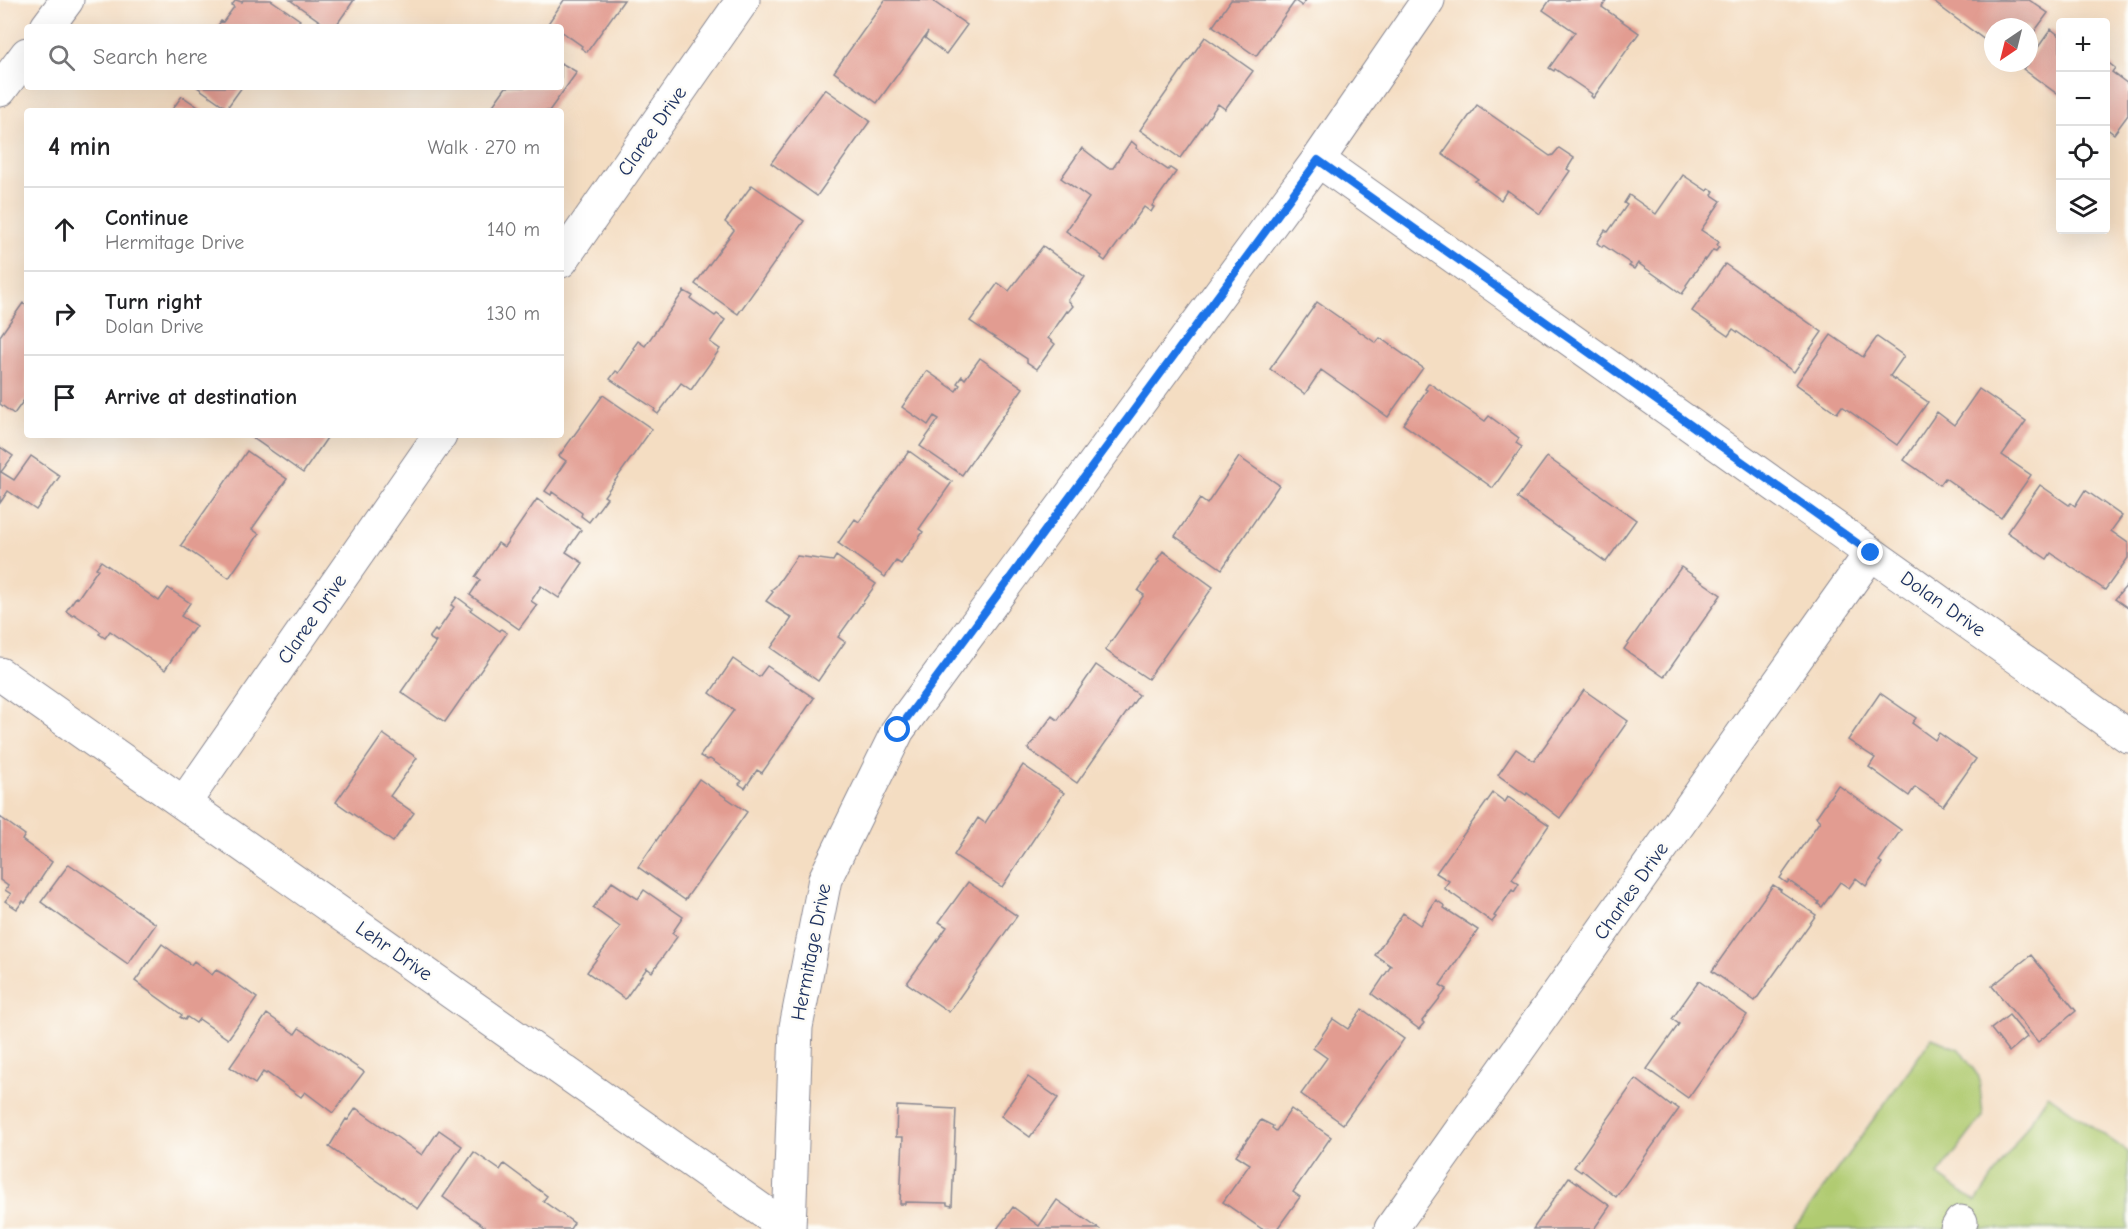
<!DOCTYPE html>
<meta charset="utf-8">
<style>
body{margin:0;font-family:"Comic Neue",sans-serif;background:#f6f6f6;color:#202124}
.controls{position:absolute;right:18px;top:18px;display:grid;overflow:hidden;border-radius:6px;box-shadow:0 6px 24px #0002}
.controls button{width:54px;height:54px;display:grid;place-items:center;padding:0;border:0;border-bottom:2px solid #e0e0e0;background:#fff;color:#202124;font:30px sans-serif}
.compass{position:absolute;left:1984px;top:18px;width:54px;height:54px;border-radius:50%;background:#fff;box-shadow:0 6px 24px #0002;rotate:215deg}
.stop{position:absolute;width:18px;height:18px;margin:-14px;border:4px solid #1a73e8;border-radius:50%;background:#fff}
.stop.end{background:#1a73e8;border-color:#fff;box-shadow:0 2px 6px #0008}
.list{margin:0;padding:0;list-style:none}
h2{display:flex;justify-content:space-between;align-items:center;height:78px;margin:0;padding:0 24px;font-size:26px}
h2 small{font-size:20px;font-weight:400;color:#757577}
.list li{display:grid;grid-template-columns:39px 1fr auto;gap:18px;align-items:center;box-sizing:border-box;height:84px;padding:0 24px;border-top:2px solid #e0e0e0}
.list b{display:block;font-size:22px;white-space:nowrap}
.list p{margin:0;font-size:20px;white-space:nowrap;color:#757577}
.list em{font-size:20px;font-style:normal;color:#757577}
.icon{flex:none;width:33px;height:33px;fill:none;stroke:currentColor;stroke-width:2;stroke-linecap:round;stroke-linejoin:round}
.map{position:relative;flex:none;width:2128px;height:1229px;overflow:hidden}
.search{position:absolute;background:#fff;box-shadow:0 6px 24px #0002;left:24px;top:24px;width:540px;height:66px;display:flex;align-items:center;gap:15px;box-sizing:border-box;padding:0 21px;border-radius:6px;color:#757577;font-size:22px}
.panel{position:absolute;background:#fff;box-shadow:0 6px 24px #0002;left:24px;top:108px;width:540px;height:330px;border-radius:6px}
.map>svg:first-child{display:block}
.green{fill:#b0cb71;stroke:#667d68;stroke-width:1.5}
.building{fill:#e29c91}
.lines{fill:none;stroke-linecap:round;stroke-linejoin:round}
.minor-casing{stroke:#888690;stroke-width:35}
.minor{stroke:#fff;stroke-width:33}
.route{stroke:#1a73e8;stroke-width:8}
.labels{text-anchor:middle;dominant-baseline:central;stroke-width:5;stroke-linejoin:round;paint-order:stroke}
.street-label{font-size:20px;fill:#1b2f5e;stroke:#fdfcf7}
</style>
<div class="map">
<svg width="2128" height="1229" viewBox="0 0 2128 1229">
<rect width="100%" height="100%" fill="#fdfcf7"/>
<filter id="ink" filterUnits="userSpaceOnUse"><feTurbulence type="fractalNoise" baseFrequency=".0167" numOctaves="2"/><feDisplacementMap in="SourceGraphic" scale="12" xChannelSelector="R" yChannelSelector="G"/><feConvolveMatrix kernelMatrix="1 2 1 2 8 2 1 2 1" color-interpolation-filters="sRGB"/></filter>
<filter id="wash" filterUnits="userSpaceOnUse"><feTurbulence type="fractalNoise" baseFrequency=".008" numOctaves="4" result="noise"/><feDisplacementMap in="SourceGraphic" scale="24" xChannelSelector="R" yChannelSelector="G"/><feGaussianBlur stdDeviation="1.35" result="paint"/><feColorMatrix in="noise" values="0 0 0 0 0 0 0 0 0 0 0 0 0 0 0 0 0 1.4 0 .05"/><feComposite in="paint" operator="in"/></filter>
<g filter="url(#wash)">
<rect width="100%" height="100%" fill="#f4ddc2"/>
<path class="green" d="M1932,1038L1959,1049L1979,1077L1983,1116L1938,1175L1976,1202L2048,1095L2128,1152V1229H1794Z"/>
<g id="blocks">
<path class="building" d="M236,0L242,2L243,0H271L300,20L293,27H217L221,21L223,22L234,7L232,5Z
M290,0H354L335,27H328Z
M564,0H624L587,52L581,48L582,46L561,31V27H551L547,25Z
M885,0H931L967,25L946,54L925,38L928,32L877,103L834,72Z
M1231,0H1306L1302,6L1295,1L1256,56L1213,26Z
M1550,0H1607L1602,7L1639,33L1593,98L1591,96L1592,94L1555,69L1554,71L1549,68L1575,32L1543,10Z
M1931,0H2029L2048,13L2029,39V27H1993V46Z
M2051,29L2060,36V96L2023,69L2029,63V60Z
M1205,37L1253,71L1225,109L1218,104L1180,158L1140,130Z
M2106,61L2115,68L2112,72L2128,84V115L2114,134L2106,128Z
M561,63L577,72L549,111H489L506,87H561Z
M197,87H242L227,108Z
M825,89L870,121L817,196L771,163Z
M182,96L204,111H171Z
M1477,105L1550,156L1553,155L1559,148L1574,158L1567,169L1570,171L1540,214L1507,190L1501,200L1475,181L1478,179L1442,154Z
M1131,141L1137,146L1136,148L1168,170L1170,168L1176,172L1152,206L1154,207L1151,212L1144,207L1105,261L1101,258L1102,256L1066,231L1089,198L1061,178L1082,148L1108,168H1113Z
M1683,175L1707,191L1709,188L1714,191L1712,195L1721,201L1701,230L1719,242L1717,245L1719,247L1716,251L1713,250L1706,260L1704,259L1686,285L1687,287L1682,294L1638,263L1634,269L1629,266L1631,264L1603,245L1602,247L1597,243L1605,230L1608,232L1627,205L1624,203L1629,195L1656,214Z
M752,185L804,221L738,314L695,284L734,230L725,222Z
M1043,246L1085,277L1068,300L1073,306L1068,312L1067,311L1048,338L1055,344L1037,369L1027,362V359L970,321L998,283L1009,291Z
M1725,264L1822,332L1794,372L1733,329L1728,336L1692,311Z
M684,291L693,296L691,299L715,316L717,314L725,320L710,342L720,349L691,390L681,383L658,414L654,411L655,409L610,379L616,371L619,373L635,349L633,348L638,341L645,346Z
M1317,302L1376,343L1380,338L1423,368L1388,417L1321,370L1305,394L1270,369Z
M23,303L27,306V402L24,400L14,414L0,404V336Z
M1831,335L1863,357L1877,337L1904,356L1890,376L1928,402L1897,445L1842,406L1837,413L1796,384Z
M980,358L1023,388L962,475L920,446L939,419L934,416L928,425L902,407L927,371L956,391L960,385L957,383L962,376L965,379Z
M1429,383L1485,421L1489,416L1519,438L1516,443L1522,447L1493,488L1403,424L1427,390L1425,389Z
M1979,389L2026,421L2002,455L2031,475L2001,518L1945,478L1940,485L1904,460L1937,412L1954,425Z
M603,395L652,429L604,496L607,498L589,522L581,516L582,513L552,492L551,495L545,491L566,461L559,456Z
M255,435H329L303,473L253,438Z
M0,447L13,456L1,472L14,480L31,456L60,476L36,510L8,491L0,503Z
M247,451L287,479L252,529L259,534L229,578L181,545Z
M909,451L952,482L919,529L923,532L901,564L896,561L885,577L838,543L855,519L859,522Z
M1239,457L1279,485L1222,569L1175,536L1200,499L1207,504Z
M1547,457L1636,520L1606,562L1517,498Z
M2040,485L2069,505L2071,503L2075,506L2085,490L2122,516L2111,531L2128,543V558L2105,590L2051,553L2047,559L2007,532Z
M537,499L581,530L566,552L583,563L559,598L541,586L531,601L537,605L519,629L470,595L480,580L475,577L498,543L504,547Z
M1163,551L1213,587L1148,679L1105,650L1144,595L1138,591L1159,561L1157,560Z
M797,556L833,561L836,556L876,584L838,637L845,642L818,681L771,648L792,618L766,601L773,592L771,590L776,586Z
M101,561L159,601L168,588L190,603L181,616L196,626L190,634L189,633L165,670L110,631L105,638L99,634L101,632L74,614L73,616L66,611L76,597L78,598L98,569L96,568Z
M1681,567L1721,595L1664,677L1624,649Z
M2128,584V608L2115,599Z
M457,597L472,608L470,610L500,631L501,629L507,633L445,722L401,692L436,642L429,638L435,630L437,632L454,607L451,605Z
M733,659L759,677L767,666L814,698L762,773L757,770L745,788L739,784L742,781L710,759L707,760L700,756L734,710L710,693Z
M1096,665L1139,695L1077,783L1028,749L1052,716L1058,720Z
M1584,690L1628,721L1560,818L1527,793L1526,795L1498,775L1516,749L1534,761Z
M1880,693L1916,718L1912,723L1935,740L1939,733L1976,759L1943,806L1915,787L1909,796L1869,767L1875,758L1848,740Z
M383,734L417,758L390,796L414,813L393,842L336,802Z
M1023,765L1064,793L1002,887L954,855L978,818L985,823Z
M699,779L747,812L685,900L638,867Z
M1838,785L1901,830L1879,861L1882,863L1866,886L1856,878L1849,888L1840,882L1822,907L1818,904L1819,902L1789,881L1787,883L1780,878L1820,821L1816,817Z
M1493,793L1505,802L1508,797L1549,825L1512,879L1519,884L1514,892L1512,890L1494,916L1496,917L1492,922L1444,888L1449,881L1436,873Z
M0,817L25,835L22,840L52,862L25,903L23,901L17,909L5,901L11,894L5,890L8,886L0,880Z
M69,864L156,924L128,964L41,902Z
M612,882L638,899L644,890L683,917L672,933L677,937L652,972L647,968L625,999L587,972L620,927L593,908Z
M968,882L1017,916L949,1012L907,983L947,927L939,922Z
M1773,885L1781,890L1780,891L1816,915L1755,1001L1712,971Z
M1436,900L1445,906L1444,908L1478,930L1440,985L1447,989L1422,1021L1424,1023L1419,1029L1372,994L1391,966L1375,955L1403,913L1420,925Z
M162,944L191,965L194,961L212,975L216,970L223,974L257,998L228,1039L199,1019L196,1023L187,1017L185,1020L180,1017L182,1015L135,981Z
M2031,955L2076,1011L2038,1042L1992,986Z
M1699,981L1747,1015L1688,1098L1647,1069L1679,1024L1672,1019Z
M1362,1009L1404,1039L1343,1124L1301,1094L1327,1058L1313,1048L1333,1019L1348,1029Z
M267,1014L295,1034L299,1028L364,1072L333,1113L305,1092L301,1097L267,1073L266,1074L263,1072L255,1084L230,1067Z
M2009,1015L2027,1037L2009,1052L1991,1029Z
M1028,1077L1058,1098L1030,1137L1001,1116Z
M1636,1079L1671,1106L1672,1104L1679,1109L1616,1197L1582,1170L1581,1172L1574,1167Z
M897,1106L956,1109L952,1206L947,1205V1203L905,1202V1204H900L903,1137H896Z
M356,1108L422,1155L439,1130L462,1146L418,1209L329,1147L346,1119L348,1120Z
M1291,1109L1331,1137L1293,1192L1300,1197L1277,1229H1262L1223,1202L1250,1164L1236,1155L1261,1120L1273,1126L1272,1128L1276,1131Z
M474,1152L500,1170L504,1164L547,1196L543,1201L574,1223L570,1229H488L443,1197Z
M1569,1177L1610,1206L1594,1229H1533Z
M1057,1200L1099,1229H997L1013,1207L1039,1226Z"/>
</g>
</g>
<g filter="url(#ink)">
<use href="#blocks" fill-opacity="0" stroke="#888690" stroke-width="1.5"/>
<g class="lines">
<defs>
<path id="minor" d="M47,27L67,0
M0,90L27,54
M1318,160L2128,736
M561,261L743,0
M0,674L788,1229
M184,803L440,435
M789,1229L796,1027L825,879L898,730L1318,160L1428,0
M1391,1229L1871,553
M1957,1229L1961,1222"/>
</defs>
<use href="#minor" class="minor-casing"/>
<use href="#minor" class="minor"/>
</g>
</g>
<g class="lines" filter="url(#ink)">
<path class="route" d="M898,730L1318,160L1871,553"/>
</g>
<g class="labels">
<g class="street-label">
<text transform="translate(652 131) rotate(-55)">Claree Drive</text>
<text transform="translate(1943 604) rotate(35)">Dolan Drive</text>
<text transform="translate(312 619) rotate(-55)">Claree Drive</text>
<text transform="translate(1631 891) rotate(-55)">Charles Drive</text>
<text transform="translate(394 951) rotate(35)">Lehr Drive</text>
<text transform="translate(811 952) rotate(-79)">Hermitage Drive</text>
</g>
</g>
</svg>
<div class="controls">
<button>+</button>
<button>−</button>
<button><svg class="icon" aria-label="locate" viewBox="0 0 24 24"><circle cx="12" cy="12" r="6"/><path d="M12 2v4M12 18v4M2 12h4M18 12h4"/></svg></button>
<button><svg class="icon" aria-label="layers" viewBox="0 0 24 24"><path d="M12 4l9 5-9 5-9-5zM3 14l9 5 9-5"/></svg></button>
</div>
<svg class="compass" viewBox="-18 -18 36 36"><path d="M0-13l5 13h-10z" fill="#e53935"/><path d="M0 13l5-13h-10z" fill="#757577"/></svg>
<div class="stop" style="left:898px;top:730px"></div>
<div class="stop end" style="left:1871px;top:553px"></div>
<div class="search"><svg class="icon" aria-label="search" viewBox="0 0 24 24"><circle cx="10" cy="10" r="6"/><path d="M15 15l6 6"/></svg>Search here</div>
<section class="panel">
<h2>4 min<small>Walk · 270 m</small></h2>
<ul class="list">
<li><svg class="icon" aria-label="ahead" viewBox="0 0 24 24"><path d="M12 20V5M6 11l6-6 6 6"/></svg><div><b>Continue</b><p>Hermitage Drive</p></div><em>140 m</em></li>
<li><svg class="icon" aria-label="right" viewBox="0 0 24 24"><path d="M7 20v-9h11M14 6l5 5-5 5"/></svg><div><b>Turn right</b><p>Dolan Drive</p></div><em>130 m</em></li>
<li><svg class="icon" aria-label="arrive" viewBox="0 0 24 24"><path d="M6 21V4h12l-3 4 3 4H6"/></svg><div><b>Arrive at destination</b></div></li>
</ul>
</section>
</div>
